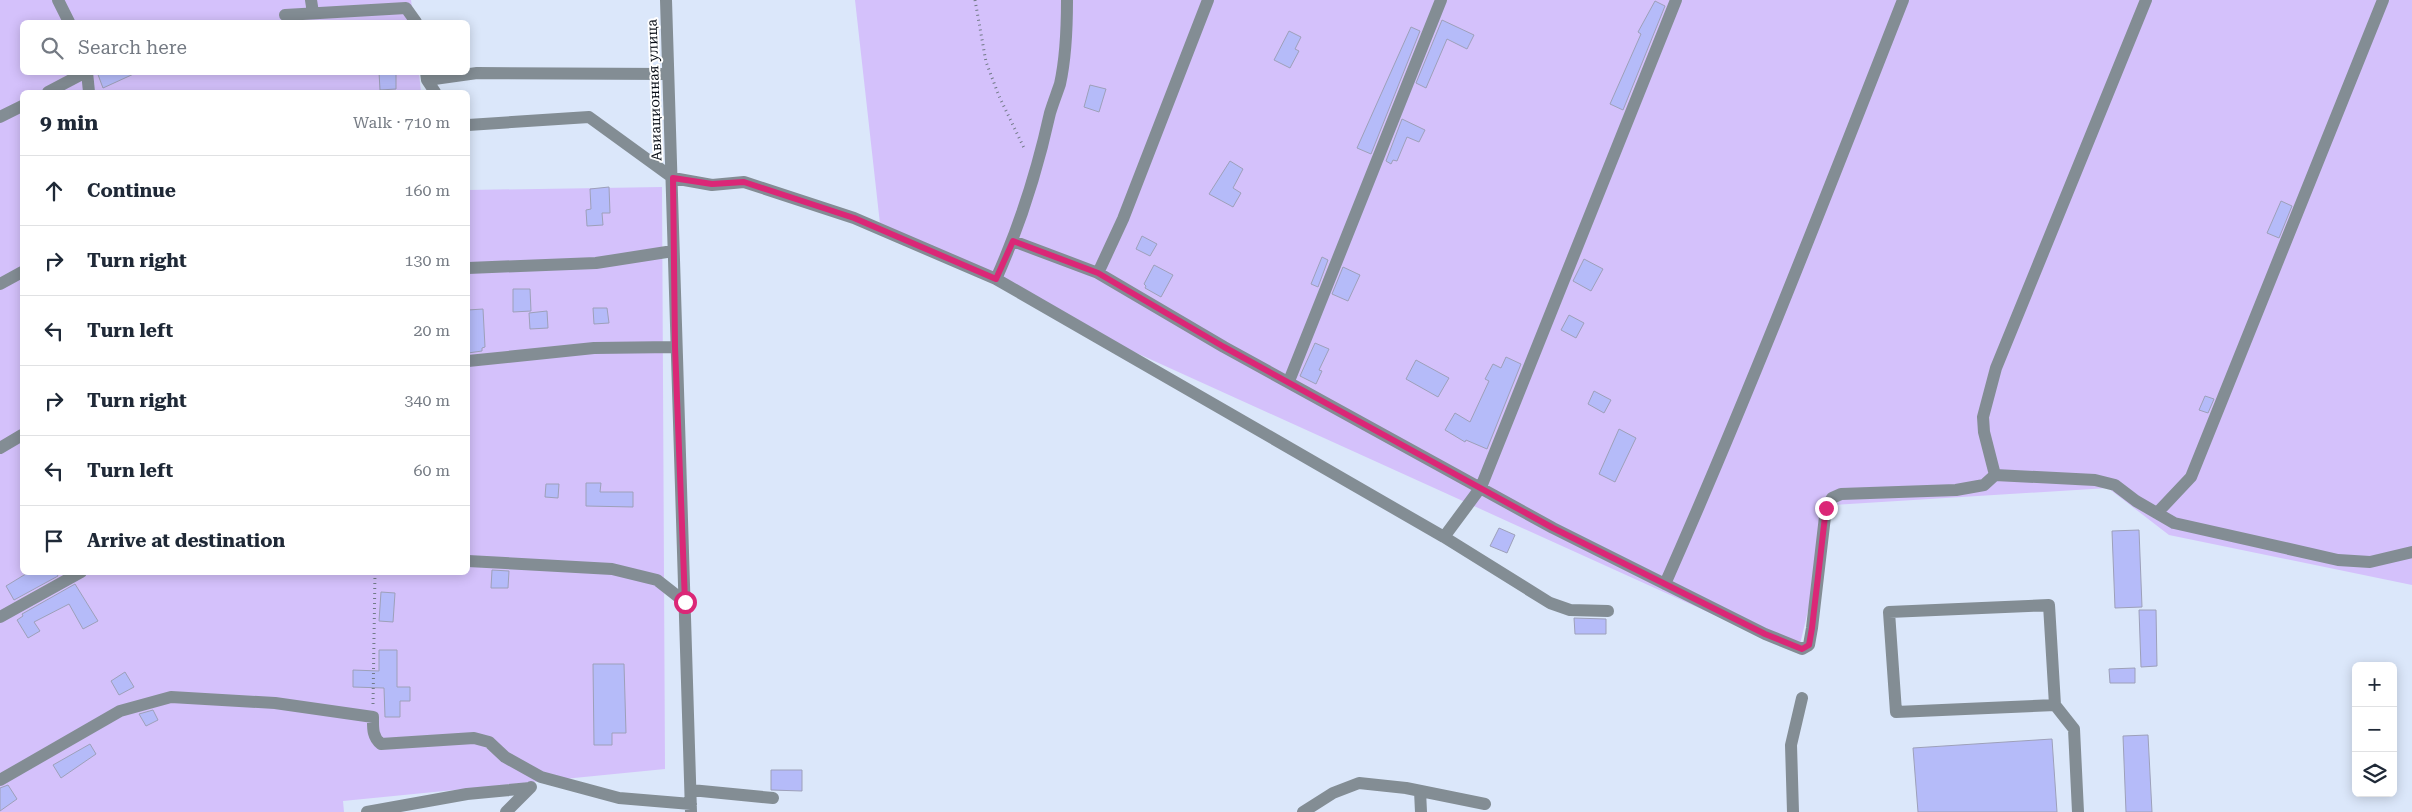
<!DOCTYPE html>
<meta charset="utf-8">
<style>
body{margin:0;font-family:"Roboto Serif",serif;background:#f6f6f7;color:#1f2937}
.controls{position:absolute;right:15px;bottom:15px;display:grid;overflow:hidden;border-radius:8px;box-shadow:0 2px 12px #0003}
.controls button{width:45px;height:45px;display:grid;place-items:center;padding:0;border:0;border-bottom:1px solid #e0e1e3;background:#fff;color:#1f2937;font:25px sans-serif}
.stop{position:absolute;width:15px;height:15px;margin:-11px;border:4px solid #db2777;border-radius:50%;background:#fff}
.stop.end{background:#db2777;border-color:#fff;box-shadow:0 1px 5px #0008}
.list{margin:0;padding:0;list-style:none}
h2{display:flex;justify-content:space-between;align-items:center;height:65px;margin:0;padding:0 20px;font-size:21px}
h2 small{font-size:16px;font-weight:400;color:#747a83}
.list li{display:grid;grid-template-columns:32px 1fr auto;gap:15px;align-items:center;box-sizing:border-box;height:70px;padding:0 20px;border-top:1px solid #e0e1e3}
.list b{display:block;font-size:19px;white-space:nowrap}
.list em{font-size:16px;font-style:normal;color:#747a83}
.icon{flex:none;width:28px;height:28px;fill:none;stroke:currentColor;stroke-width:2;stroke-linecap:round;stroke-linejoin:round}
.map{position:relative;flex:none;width:2412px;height:812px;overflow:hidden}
.search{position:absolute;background:#fff;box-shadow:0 2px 12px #0003;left:20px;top:20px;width:450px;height:55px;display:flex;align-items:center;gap:12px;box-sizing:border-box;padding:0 18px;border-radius:8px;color:#747a83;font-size:19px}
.panel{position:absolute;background:#fff;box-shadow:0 2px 12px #0003;left:20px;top:90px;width:450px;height:485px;border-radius:8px}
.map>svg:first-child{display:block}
.green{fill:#d4c1fb}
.building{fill:#b5bbf9;stroke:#9da0b9}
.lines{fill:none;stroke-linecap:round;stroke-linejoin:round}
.path{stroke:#717a87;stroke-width:3;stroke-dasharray:1 4;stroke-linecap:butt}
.minor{stroke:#838d94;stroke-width:12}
.route{stroke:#db2777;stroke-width:6}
.labels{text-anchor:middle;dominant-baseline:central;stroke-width:4;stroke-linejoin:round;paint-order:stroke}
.street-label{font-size:14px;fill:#090e16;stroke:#fff}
</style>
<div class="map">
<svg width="2412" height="812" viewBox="0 0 2412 812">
<rect width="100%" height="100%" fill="#dbe7fa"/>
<path class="green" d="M0,0H411L414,22H22V72L419,73L421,92H22V572H468V190L662,187L665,769L343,801L344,812H0Z
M855,0H2412V585L2169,535L2108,488L1833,505L1798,653L1055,316L880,224Z"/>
<path class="building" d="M1655,1L1665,6L1623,110L1610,104L1641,34L1638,32Z
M1442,20L1474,35L1467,49L1447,39L1426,88L1416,83Z
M1411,27L1420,31L1371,154L1357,148Z
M1289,31L1301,37L1295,49L1299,51L1290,68L1274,60Z
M97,72H138L103,88Z
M379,72H396V89L380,90Z
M1090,85L1106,89L1099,112L1084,107Z
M1402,119L1425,130L1419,142L1407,137L1397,161L1393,160L1391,164L1386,161Z
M1230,161L1243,169L1233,188L1241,193L1233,207L1209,194Z
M609,187L610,213H602L603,225L587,226L586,210L591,209L590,189Z
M2281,201L2292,206L2279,238L2267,233Z
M1142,236L1157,244L1150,256L1136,249Z
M1322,257L1328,260L1318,287L1311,284Z
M1584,259L1603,269L1591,291L1573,281Z
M1154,265L1173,275L1161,297L1145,288L1146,286L1144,284Z
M1343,267L1360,275L1348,301L1332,294Z
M513,289H530L531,311L513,312Z
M593,308H607L609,323L594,324Z
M483,309L485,347L482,348V351L468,353V310Z
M547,311L548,328L530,329L529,313Z
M1569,315L1584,323L1576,338L1561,330Z
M1315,343L1329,349L1319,370L1322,371L1316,384L1300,376Z
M1506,357L1521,364L1487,449L1466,440L1465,442L1445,430L1455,413L1470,422L1489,381L1485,379L1493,364L1501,368Z
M1416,360L1449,378L1438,397L1406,379Z
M1594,391L1611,400L1604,413L1588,404Z
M2205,396L2214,399L2208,413L2199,410Z
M1619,429L1636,438L1615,482L1599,474Z
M586,483H601L600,492H633V507L586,506Z
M546,484H559L558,498L545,497Z
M1499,528L1515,535L1507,553L1490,546Z
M2139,530L2142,607L2115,608L2112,531Z
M492,570L509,571L508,588H491Z
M29,572H56L58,576L14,600L6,586Z
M75,584L98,621L83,629L69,604L34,622L40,631L28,638L17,620L23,616L22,614Z
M381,592L395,593L393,622L379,621Z
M2139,610H2156L2157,666L2141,667Z
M1574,618L1606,619V634H1575Z
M379,650H397V687H410V701H400V717H385L384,688L353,687V670L379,671Z
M593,664H624L626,733H612V745H594Z
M2135,668V683H2110L2109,669Z
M125,672L134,687L119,695L111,681Z
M153,710L158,720L146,726L139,714Z
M2148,735L2152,812H2126L2123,736Z
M2052,739L2057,812H1918L1913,748Z
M90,744L96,754L61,778L53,765Z
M771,770H802V791L771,790Z
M8,785L17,799L0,811V788Z"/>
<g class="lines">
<path class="path" d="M975,0L986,62L999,96L1025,150
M373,704L375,572"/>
<path class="minor" d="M58,0L69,22
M311,0L313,13
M666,0L691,812
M285,15L406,8L416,22
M87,72L89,92
M426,72L427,80L477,73L668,74
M427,80L435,92
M48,92L86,72
M0,117L22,106
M468,125L589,117L673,178L712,185L744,182L854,218L996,279L1444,537L1550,603L1570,610L1608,611
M1013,241L1098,273L1224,347L1553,528L1765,634L1802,649L1809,645L1812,628L1826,508L1832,498L1841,494L1956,490L1984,485L1995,475L2095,480L2115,485L2136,501L2174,523L2338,560L2370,562L2412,552
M468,268L596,263L673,251
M1098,273L1123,219L1208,0
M996,279C1021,223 1037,172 1050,113C1053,103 1057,93 1060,84C1066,57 1067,27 1067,0
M0,284L22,272
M468,361L594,348L675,347
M1289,381L1441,0
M0,448L22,435
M1995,475L1984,432L1983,417L1996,368L2146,0
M2157,513L2191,477L2383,0
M1444,537L1481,487L1676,0
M468,561L612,569L657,580L685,602
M1665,584C1750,392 1826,196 1903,0
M0,617L81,572
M2055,705L2049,605L1889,612L1896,712L2055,705L2074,729L2078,812
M0,780L120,711L171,697L275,703L373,717C373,727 372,737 381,744L474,738L489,742L505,757L541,777L619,798L691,804
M691,790L773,798
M1420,791L1421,812
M367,812L467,794L530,788
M506,812L531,787
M1303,812L1333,793L1359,783L1406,788L1485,804
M1793,812L1791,745L1802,698"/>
</g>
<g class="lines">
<path class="route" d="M685,602L675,347L673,178L712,184L744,182L854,218L996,279L1013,241L1098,273L1224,347L1553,528L1765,634L1802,649L1809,645L1812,628L1826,508"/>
</g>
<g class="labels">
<g class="street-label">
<text transform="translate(654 90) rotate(-92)">Авиационная улица</text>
</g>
</g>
</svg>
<div class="controls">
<button>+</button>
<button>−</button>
<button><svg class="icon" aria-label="layers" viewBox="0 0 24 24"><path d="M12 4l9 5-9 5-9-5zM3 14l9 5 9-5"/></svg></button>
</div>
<div class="stop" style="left:685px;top:602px"></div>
<div class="stop end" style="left:1826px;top:508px"></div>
<div class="search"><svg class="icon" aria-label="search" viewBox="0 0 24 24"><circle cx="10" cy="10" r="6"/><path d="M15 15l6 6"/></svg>Search here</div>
<section class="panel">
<h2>9 min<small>Walk · 710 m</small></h2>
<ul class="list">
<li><svg class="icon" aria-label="ahead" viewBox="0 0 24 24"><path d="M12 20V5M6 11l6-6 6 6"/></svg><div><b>Continue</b></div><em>160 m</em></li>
<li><svg class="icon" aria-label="right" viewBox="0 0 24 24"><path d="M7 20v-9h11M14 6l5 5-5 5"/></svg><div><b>Turn right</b></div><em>130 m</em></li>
<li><svg class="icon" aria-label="left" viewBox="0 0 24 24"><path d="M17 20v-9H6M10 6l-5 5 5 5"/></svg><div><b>Turn left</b></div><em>20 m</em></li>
<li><svg class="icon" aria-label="right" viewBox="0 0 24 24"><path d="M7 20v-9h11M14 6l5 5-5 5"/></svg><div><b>Turn right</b></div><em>340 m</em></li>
<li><svg class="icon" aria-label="left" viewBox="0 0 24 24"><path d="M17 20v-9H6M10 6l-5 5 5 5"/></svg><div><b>Turn left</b></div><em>60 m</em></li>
<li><svg class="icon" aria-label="arrive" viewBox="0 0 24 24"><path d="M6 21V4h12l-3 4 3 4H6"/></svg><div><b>Arrive at destination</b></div></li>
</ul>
</section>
</div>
